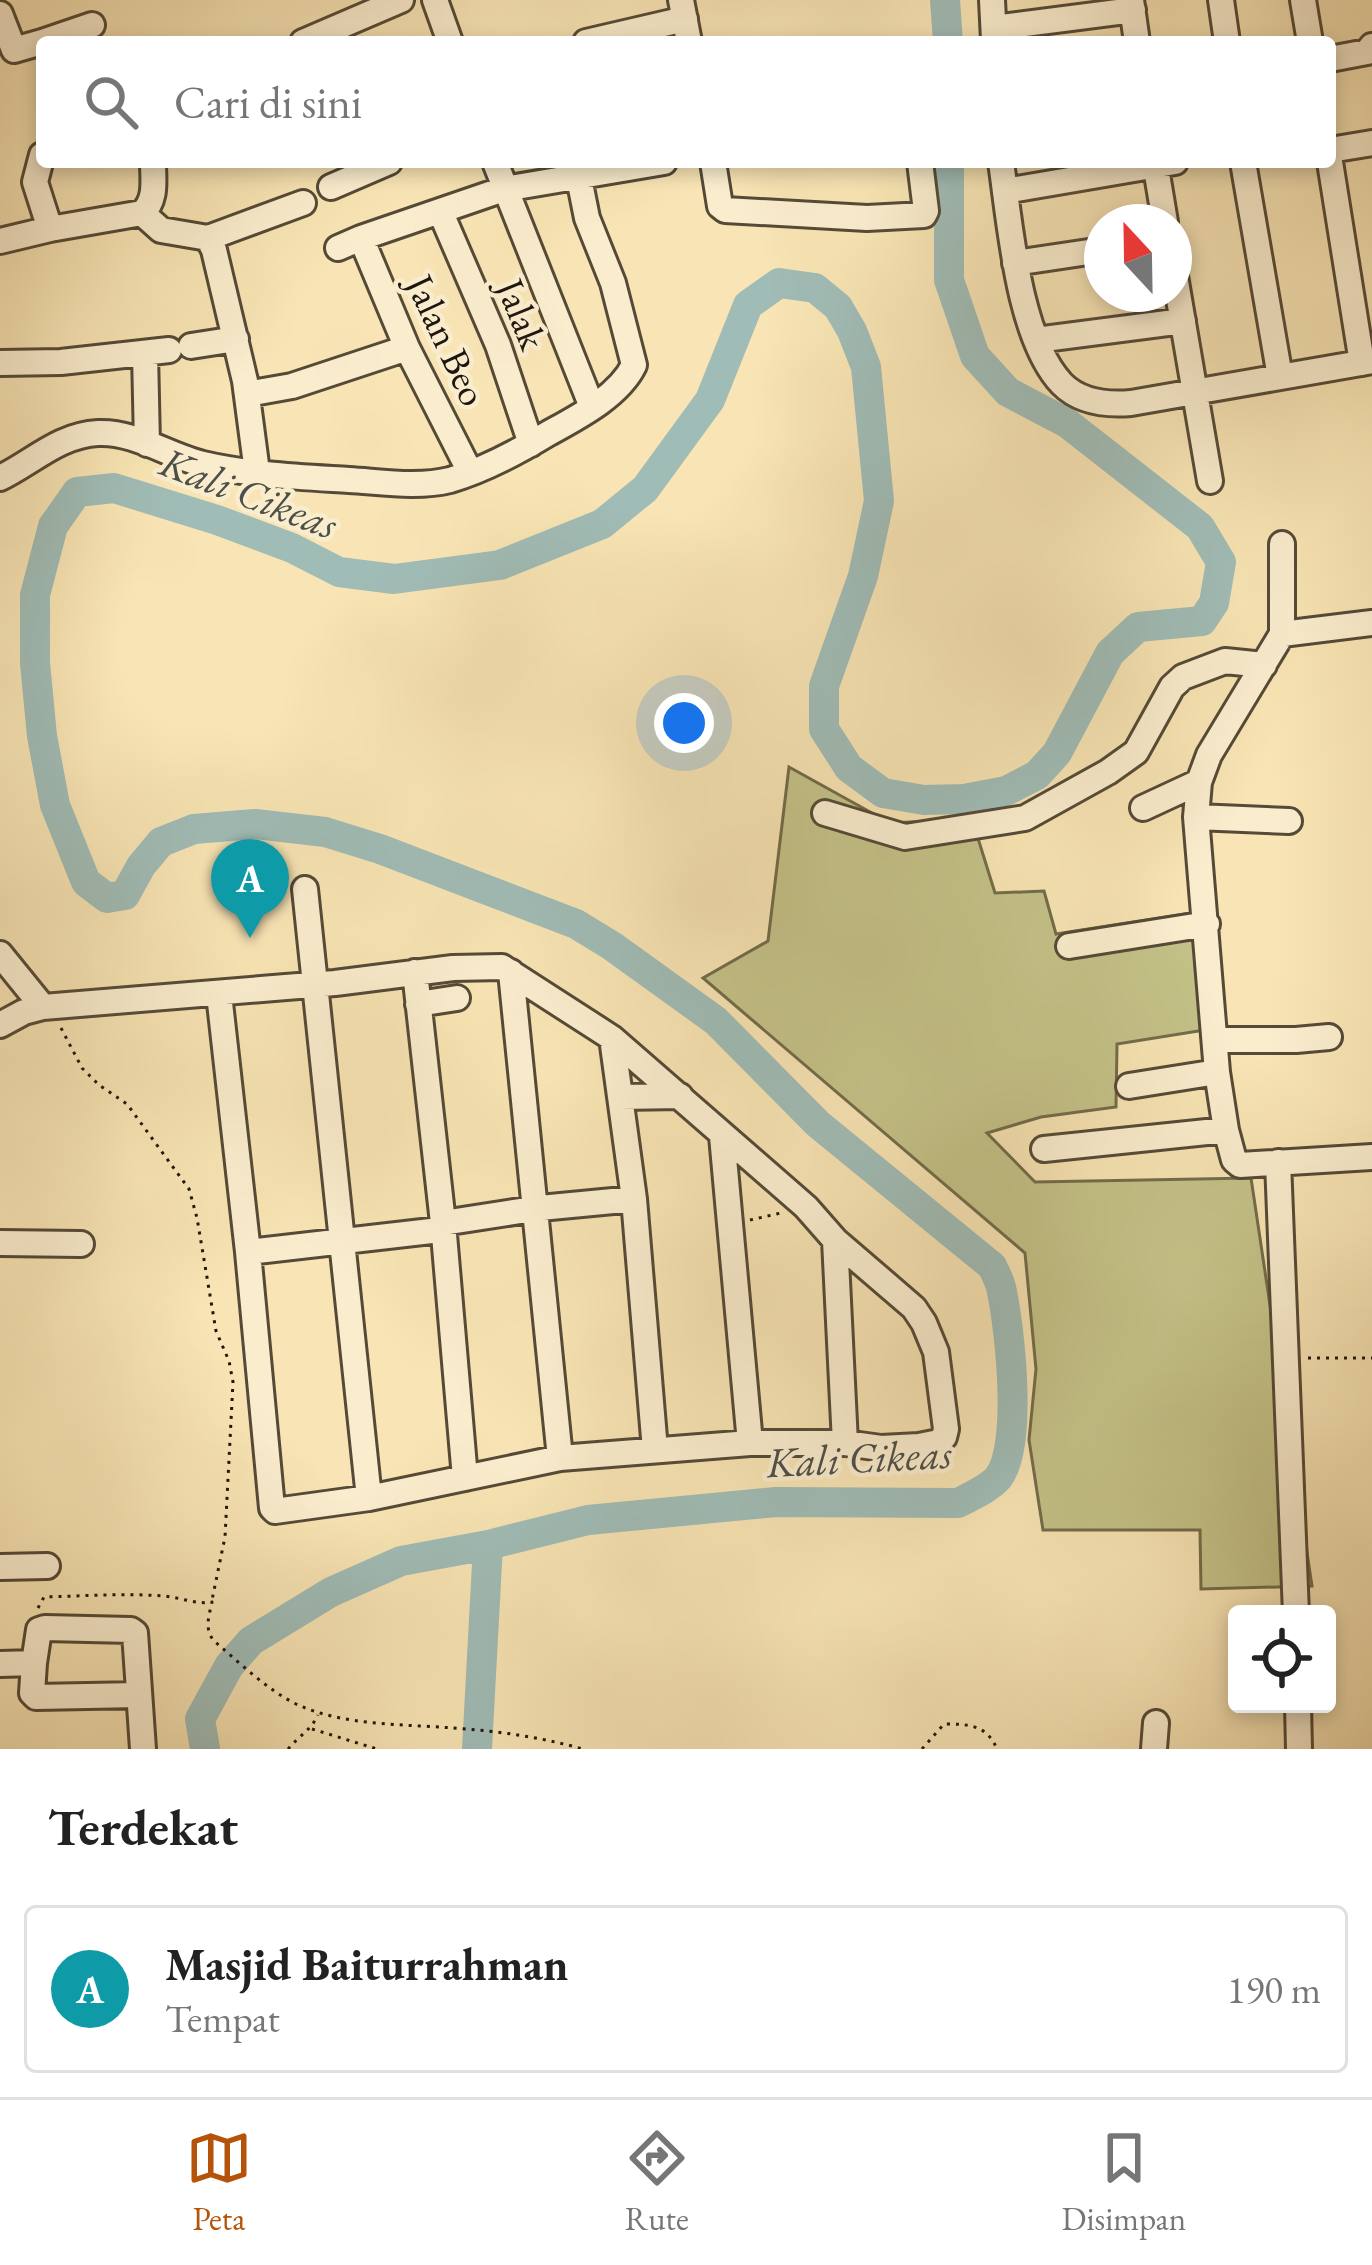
<!DOCTYPE html>
<html lang="id">
<style>
body{margin:0;font-family:"EB Garamond",serif;background:#f2f2f2;color:#222}
.controls{position:absolute;right:36px;bottom:36px;display:grid;overflow:hidden;border-radius:12px;box-shadow:0 6px 18px #0003}
.controls button{width:108px;height:108px;display:grid;place-items:center;padding:0;border:0;border-bottom:3px solid #e0e0e0;background:#fff;color:#222;font:60px sans-serif}
.compass{position:absolute;left:1084px;top:204px;width:108px;height:108px;border-radius:50%;background:#fff;box-shadow:0 6px 18px #0003;rotate:338deg}
.you{position:absolute;left:684px;top:723px;width:42px;height:42px;margin:-30px;border:9px solid #fff;border-radius:50%;background:#1a73e8;box-shadow:0 0 0 18px #1a73e833}
.badge{display:grid;place-items:center;width:78px;height:78px;border-radius:50%;background:#b45309;color:#fff;font-size:39px;font-weight:700}
.pin{position:absolute;translate:-50% -99px;filter:drop-shadow(0 3px 6px #0008)}
.pin::after{content:'';position:absolute;top:63px;width:42px;height:36px;background:inherit;clip-path:polygon(0 0,100% 0,50% 100%)}
.list{margin:0;padding:0;list-style:none}
h2{display:flex;justify-content:space-between;align-items:center;height:156px;margin:0;padding:0 48px;font-size:51px}
h2 small{font-size:39px;font-weight:400;color:#767676}
.list li{display:grid;grid-template-columns:78px 1fr auto;gap:36px;align-items:center;box-sizing:border-box;height:168px;margin:0 24px 24px;padding:0 24px;border:3px solid #e0e0e0;border-radius:12px}
.list b{display:block;font-size:45px;white-space:nowrap}
.list p{margin:0;font-size:39px;white-space:nowrap;color:#767676}
.list em{font-size:39px;font-style:normal;color:#767676}
.icon{flex:none;width:66px;height:66px;fill:none;stroke:currentColor;stroke-width:2;stroke-linecap:round;stroke-linejoin:round}
.map{position:relative;flex:none;width:1372px;height:1749px;overflow:hidden}
.search{position:absolute;background:#fff;box-shadow:0 6px 18px #0003;left:36px;right:36px;top:36px;height:132px;display:flex;align-items:center;gap:30px;box-sizing:border-box;padding:0 42px;border-radius:12px;color:#767676;font-size:45px}
.sheet{height:348px;background:#fff}
nav{display:flex;justify-content:space-around;align-items:center;box-sizing:border-box;height:168px;border-top:3px solid #e0e0e0;background:#fff;font-size:33px;color:#767676}
nav a{display:grid;justify-items:center;gap:6px}
nav .on{color:#b45309}
.map>svg:first-child{display:block}
.green{fill:#c4c288;stroke:#726c4a;stroke-width:3}
.lines{fill:none;stroke-linecap:round;stroke-linejoin:round}
.river{stroke:#a0bcb6;stroke-width:30}
.minor-casing{stroke:#554a37;stroke-width:30}
.path{stroke:#1f160d;stroke-width:3;stroke-dasharray:3 6;stroke-linecap:butt}
.minor{stroke:#faedce;stroke-width:24}
.labels{text-anchor:middle;dominant-baseline:central;stroke-width:9;stroke-linejoin:round;paint-order:stroke}
.street-label{font-size:39px;fill:#1f160d;stroke:#faedce}
.water-label{font-size:42px;font-style:italic;fill:#4c5048;stroke:#faedce}
</style>
<div class="map">
<svg width="1372" height="1749" viewBox="0 0 1372 1749">
<rect width="100%" height="100%" fill="#f8e4b4"/>
<filter id="stains"><feTurbulence type="fractalNoise" baseFrequency=".00167" numOctaves="4"/><feColorMatrix values="0 0 0 0 .2 0 0 0 0 .09 0 0 0 0 .02 0 0 0 .5 -.17"/></filter>
<radialGradient id="worn" r=".72"><stop offset=".6" stop-color="#630" stop-opacity="0"/><stop offset="1" stop-color="#630" stop-opacity=".3"/></radialGradient>
<path class="green" d="M789,767L890,823L972,819L995,893L1044,891L1056,934L1204,911L1211,1029L1117,1044L1116,1107L1041,1117L987,1133L1035,1182L1251,1178L1312,1586L1201,1589L1200,1530H1043L1029,1440L1036,1369L1025,1253L703,978L768,941Z"/>
<g class="lines">
<path class="river" d="M945,0L948,42
M205,1749L200,1719L229,1666L251,1641L331,1592L401,1561L488,1545L588,1520L776,1502L958,1503C971,1496 988,1489 998,1478C1023,1447 1010,1331 1002,1292C1001,1283 996,1274 992,1266L818,1124L716,1021L612,946L576,924L380,849L325,832L255,824L194,829L161,842L141,866L125,895L107,898L86,882L55,805L42,736L35,663V595L53,526L77,492L114,488L217,520L292,548L339,572L394,579L500,565L602,524L645,489L710,400L748,305L779,283L815,288L838,307L852,331L866,367L879,501L863,576L824,686V729L849,768L883,793L924,800L964,799L1006,791L1037,775L1057,753L1110,653L1138,627L1202,621L1214,603L1221,562L1200,527L1067,423L1008,392L975,356L949,280V162
M477,1749L488,1545"/>
<defs>
<path id="minor" d="M435,0L450,42
M681,0L689,42
M992,0L994,40
M1131,0L1137,42
M1221,0L1227,42
M1303,0L1310,42
M0,14L14,50L42,42
M994,28L1133,10
M42,42L92,25
M303,42L401,0
M586,42L685,19
M1330,59L1367,52L1372,46
M1330,150L1372,143
M42,155L35,182L50,229
M495,162L592,407
M713,162L720,206L725,210L867,218L924,215L926,211L920,162
M1001,162C1010,223 1018,338 1062,384C1081,403 1107,405 1131,403L1372,361
M1155,162L1165,222
M1243,162L1280,377
M1330,162L1362,363
M331,187L389,162
M1005,191L1175,162
M142,213C157,200 153,180 153,163
M441,213L498,345L531,444
M208,238L303,203
M361,238L407,348L470,472
M0,241L50,229L142,213L161,230L208,238L214,250L245,381L257,472
M338,248L361,238L504,189L664,162
M1015,263L1102,250
M1174,270L1210,481
M1036,340L1183,321
M191,346L236,339
M145,353L147,444
M0,363L61,362L169,350
M247,394L292,386L407,348
M0,478C33,462 59,435 98,433C134,431 169,456 203,464C250,475 301,477 349,480C382,482 418,488 450,480C481,471 521,450 549,433C578,417 619,396 634,365L613,283L587,218L579,178
M1282,544V634
M1372,623L1282,634L1209,755L1199,782L1196,817L1217,1072L1226,1130L1234,1160L1240,1165L1372,1157
M1143,808L1199,782
M825,813L905,837L1025,818L1108,772L1136,752L1172,687L1183,677L1225,661L1264,665
M1196,817L1289,821
M305,889L369,1498
M1069,946L1207,924
M0,954L43,1007
M415,972L443,1223L465,1478
M511,972L560,1458
M418,1004L457,998
M0,1025L24,1012L43,1007L335,983L453,968L502,967L612,1038L806,1207L835,1240L914,1308L924,1323L936,1352L946,1429L944,1437L939,1442L919,1446L881,1448L845,1443H750L560,1458L369,1498L275,1511L272,1508L248,1252L219,994
M612,1038L634,1199L655,1450
M1216,1040H1296L1329,1037
M1129,1086L1217,1072
M621,1097L680,1096
M722,1136L750,1443
M1044,1149L1226,1130
M1278,1162L1296,1614
M835,1240L845,1443
M0,1243L81,1244
M248,1252L440,1230L443,1223L540,1208L634,1199
M0,1567L47,1566
M34,1663L32,1693L36,1697L139,1695
M0,1664L34,1663L39,1630L45,1628L131,1630L135,1633L143,1749
M1298,1704L1299,1749
M1154,1749L1156,1723"/>
</defs>
<use href="#minor" class="minor-casing"/>
<path class="path" d="M61,1028L82,1068L99,1085L127,1104L189,1189L197,1218L216,1331L229,1361L233,1382L225,1537L212,1600
M750,1220L781,1213
M1308,1358H1372
M38,1608L44,1597C84,1596 124,1593 163,1596C180,1597 196,1605 212,1602C209,1616 204,1629 214,1641C240,1663 266,1689 296,1704C343,1726 402,1724 453,1728C498,1731 540,1737 583,1749
M312,1729L377,1749
M288,1749C299,1736 311,1730 318,1715
M922,1749L944,1724C969,1724 987,1725 997,1749"/>
<use href="#minor" class="minor"/>
</g>
<g class="labels">
<g class="street-label">
<text transform="translate(522 314) rotate(68)">Jalak</text>
<text transform="translate(447 340) rotate(65)">Jalan Beo</text>
</g>
<g class="water-label">
<text transform="translate(249 493) rotate(21)">Kali Cikeas</text>
<text transform="translate(859 1458) rotate(-3)">Kali Cikeas</text>
</g>
</g>
<rect width="100%" height="100%" filter="url(#stains)"/>
<rect width="100%" height="100%" fill="url(#worn)"/>
</svg>
<div class="controls">
<button><svg class="icon" aria-label="locate" viewBox="0 0 24 24"><circle cx="12" cy="12" r="6"/><path d="M12 2v4M12 18v4M2 12h4M18 12h4"/></svg></button>
</div>
<svg class="compass" viewBox="-18 -18 36 36"><path d="M0-13l5 13h-10z" fill="#e53935"/><path d="M0 13l5-13h-10z" fill="#767676"/></svg>
<div class="you"></div>
<div class="pin badge" style="left:250px;top:938px;background:#0f9aa8">A</div>
<div class="search"><svg class="icon" aria-label="search" viewBox="0 0 24 24"><circle cx="10" cy="10" r="6"/><path d="M15 15l6 6"/></svg>Cari di sini</div>
</div>
<section class="sheet">
<h2>Terdekat<small></small></h2>
<ul class="list">
<li><span class="badge" style="background:#0f9aa8">A</span><div><b>Masjid Baiturrahman</b><p>Tempat</p></div><em>190 m</em></li>
</ul>
</section>
<nav>
<a class="on"><svg class="icon" aria-label="map" viewBox="0 0 24 24"><path d="M3 6l6-2 6 2 6-2v14l-6 2-6-2-6 2zM9 4v14M15 6v14"/></svg>Peta</a>
<a><svg class="icon" aria-label="directions" viewBox="0 0 24 24"><path d="M12 3l9 9-9 9-9-9zM9 14v-3h6M13 9l2 2-2 2"/></svg>Rute</a>
<a><svg class="icon" aria-label="saved" viewBox="0 0 24 24"><path d="M7 4h10v16l-5-4-5 4z"/></svg>Disimpan</a>
</nav>
